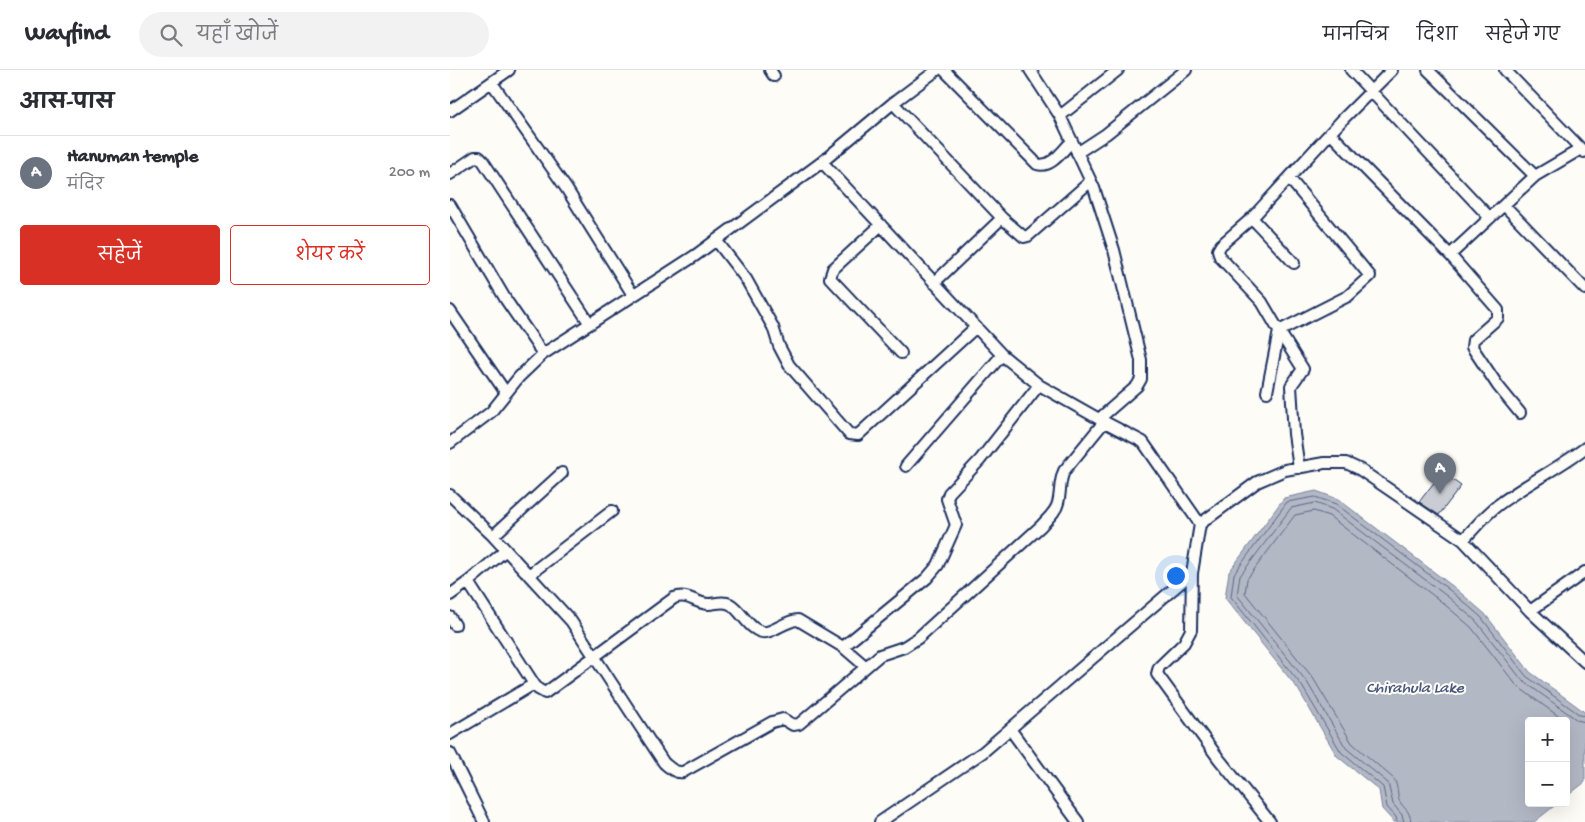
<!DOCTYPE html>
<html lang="hi">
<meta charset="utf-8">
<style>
body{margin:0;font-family:"Gochi Hand","Playpen Sans Deva",sans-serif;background:#f2f2f3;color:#2b2b33}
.controls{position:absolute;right:15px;bottom:15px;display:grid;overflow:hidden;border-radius:5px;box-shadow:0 5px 20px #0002}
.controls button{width:45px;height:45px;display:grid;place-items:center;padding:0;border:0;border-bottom:1px solid #e1e1e2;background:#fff;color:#2b2b33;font:25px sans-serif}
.you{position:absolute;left:725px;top:505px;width:18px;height:18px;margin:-12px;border:4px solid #fff;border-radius:50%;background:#1a73e8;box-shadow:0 0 0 8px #1a73e833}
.badge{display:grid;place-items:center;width:32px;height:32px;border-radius:50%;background:#d93025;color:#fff;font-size:16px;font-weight:700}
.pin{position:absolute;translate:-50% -41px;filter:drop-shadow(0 1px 2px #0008)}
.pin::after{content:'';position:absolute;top:26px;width:18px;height:15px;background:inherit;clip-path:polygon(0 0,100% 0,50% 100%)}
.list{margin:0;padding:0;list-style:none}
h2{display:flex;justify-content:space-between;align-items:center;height:65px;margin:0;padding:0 20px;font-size:21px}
h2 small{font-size:16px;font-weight:400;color:#7c7c81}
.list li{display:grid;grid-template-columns:32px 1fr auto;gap:15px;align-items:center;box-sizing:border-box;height:75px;padding:0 20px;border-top:1px solid #e1e1e2}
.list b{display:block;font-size:19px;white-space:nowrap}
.list p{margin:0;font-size:16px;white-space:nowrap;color:#7c7c81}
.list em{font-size:16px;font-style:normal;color:#7c7c81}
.actions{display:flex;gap:10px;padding:15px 20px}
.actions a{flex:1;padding:11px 0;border:1px solid #d93025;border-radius:5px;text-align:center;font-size:18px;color:#d93025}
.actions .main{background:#d93025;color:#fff}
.icon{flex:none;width:28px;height:28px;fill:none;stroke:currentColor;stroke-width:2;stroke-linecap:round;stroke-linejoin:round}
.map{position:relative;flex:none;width:1135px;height:752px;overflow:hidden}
header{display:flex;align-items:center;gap:30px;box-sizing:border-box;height:70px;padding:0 25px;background:#fff;border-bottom:1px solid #e1e1e2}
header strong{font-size:24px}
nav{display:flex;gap:28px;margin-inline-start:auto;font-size:18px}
.search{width:350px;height:45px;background:#f2f2f3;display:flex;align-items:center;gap:12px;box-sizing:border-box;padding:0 18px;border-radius:28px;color:#7c7c81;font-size:19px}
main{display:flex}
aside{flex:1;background:#fff}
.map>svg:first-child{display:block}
.water{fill:#b3b8c5;stroke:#76819c}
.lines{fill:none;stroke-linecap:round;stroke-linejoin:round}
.shore{stroke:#586687;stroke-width:1}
.building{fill:#c9ccd3;stroke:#1b2f5e}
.minor-casing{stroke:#1b2f5e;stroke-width:14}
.minor{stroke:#fdfcf7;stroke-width:10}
.labels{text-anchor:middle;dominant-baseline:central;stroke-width:4;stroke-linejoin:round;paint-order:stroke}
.water-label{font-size:16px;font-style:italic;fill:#49587d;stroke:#fdfcf7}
</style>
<header>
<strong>Wayfind</strong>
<div class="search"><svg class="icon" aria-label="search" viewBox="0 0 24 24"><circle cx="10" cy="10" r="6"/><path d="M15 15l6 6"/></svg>यहाँ खोजें</div>
<nav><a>मानचित्र</a><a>दिशा</a><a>सहेजे गए</a></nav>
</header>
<main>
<aside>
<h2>आस-पास<small></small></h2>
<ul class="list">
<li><span class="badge" style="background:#6b7280">A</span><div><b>Hanuman temple</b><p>मंदिर</p></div><em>200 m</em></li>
</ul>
<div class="actions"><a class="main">सहेजें</a><a>शेयर करें</a></div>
</aside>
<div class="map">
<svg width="1135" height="752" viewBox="0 0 1135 752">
<rect width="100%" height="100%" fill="#fdfcf7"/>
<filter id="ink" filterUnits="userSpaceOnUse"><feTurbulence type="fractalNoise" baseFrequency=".02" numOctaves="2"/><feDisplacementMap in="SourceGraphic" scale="10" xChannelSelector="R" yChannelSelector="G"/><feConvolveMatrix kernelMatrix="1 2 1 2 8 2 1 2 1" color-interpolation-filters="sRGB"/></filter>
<g filter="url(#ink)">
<path class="water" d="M866,421L888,429L1005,518L1035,544L1080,602L1132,640L1135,643V712L1116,727V651H1079V733H1108L1084,752H944L932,739L929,720L887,686L848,619L775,528L779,502L834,428Z"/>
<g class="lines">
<path class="shore" d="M947,752L946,747L937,737L933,717L891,682L852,616L781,527L784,504L837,432L865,427L886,434L1002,522L1031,547L1076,606L1130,645L1135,646
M954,752L952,745L943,734L938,713L896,678L857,612L787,525L790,506L841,438L865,433L882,439L998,527L1026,551L1072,610L1127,650L1135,652
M961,752C960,739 953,739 949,730C947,723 948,716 944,709L902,673L863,608L795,523L797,509L845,445L864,441L879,446L993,533L1021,557L1067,616L1115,651"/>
</g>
<path class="building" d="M992,402L1011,416L989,445L969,432Z"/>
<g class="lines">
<defs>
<path id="minor" d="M320,0L324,6
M494,0L587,94C601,99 613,80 622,71
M580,0L610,46L644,118L664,180L691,290V309L687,316L649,349
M901,0L1040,148
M978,0L1085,106
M1055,0L1134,82
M42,13L116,118L183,225
M443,33L552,148L484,213
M0,41L59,0
M610,46L668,0
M881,64L1000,185
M627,83L656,64L736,0
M372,92L552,285L589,315L649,349L693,372L750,454L742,503L741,560L734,573L709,597L707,604L769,689L820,752
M0,104L25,87H29L33,91L140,254
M0,135L56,230L93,284
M1054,135L1135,219
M552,148L574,167L578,166L641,111
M802,148L771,175L768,180L770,187L812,232L829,261L898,226L920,206L839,108
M431,155L383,199L380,208L451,283
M266,170L296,209L323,257L329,276L339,295L399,364L408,365L526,257
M844,193L802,148L894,48L942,0
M0,241L56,323
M829,261L853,299L841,316L844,364L849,398
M817,322L829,261
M1070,343L1048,316L1022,277L1023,270L1048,248V240L1000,185L1085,106L1131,79
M0,373L41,342L69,307L93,284L246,185L372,92L443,33L487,0
M1135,378C1107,399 1076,414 1048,435C1035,445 1024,459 1013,470L1080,541L1135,592
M456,396L552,285
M0,425L43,466L121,551L214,693C220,698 225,703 233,702L322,652L333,649L343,655L349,654L430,585L454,577L468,568L591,456C597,449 606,442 608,433C611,422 609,412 614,401L654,352
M750,454L807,412L835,400L874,393H896L909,399L1013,470
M43,466L112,403
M80,504L162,441
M18,512L84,614L88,619L95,623L224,528C239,523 244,533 258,534C266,534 272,530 280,534C292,541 298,559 312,562C322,564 336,550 348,550L393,577L415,596
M0,525L18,512L56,480
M1080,541L1135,502
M0,547L5,555
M393,577L477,508L488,495L506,455L497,429L499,423L530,390L589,315
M560,659L628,752
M0,664L84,614
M0,683L34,752
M430,752L533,682L742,503"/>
</defs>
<use href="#minor" class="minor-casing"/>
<use href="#minor" class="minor"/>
</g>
</g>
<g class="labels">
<g class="water-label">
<text x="965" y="619">Chirahula Lake</text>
</g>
</g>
</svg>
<div class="controls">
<button>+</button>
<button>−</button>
</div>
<div class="you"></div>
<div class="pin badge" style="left:990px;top:424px;background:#6b7280">A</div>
</div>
</main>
